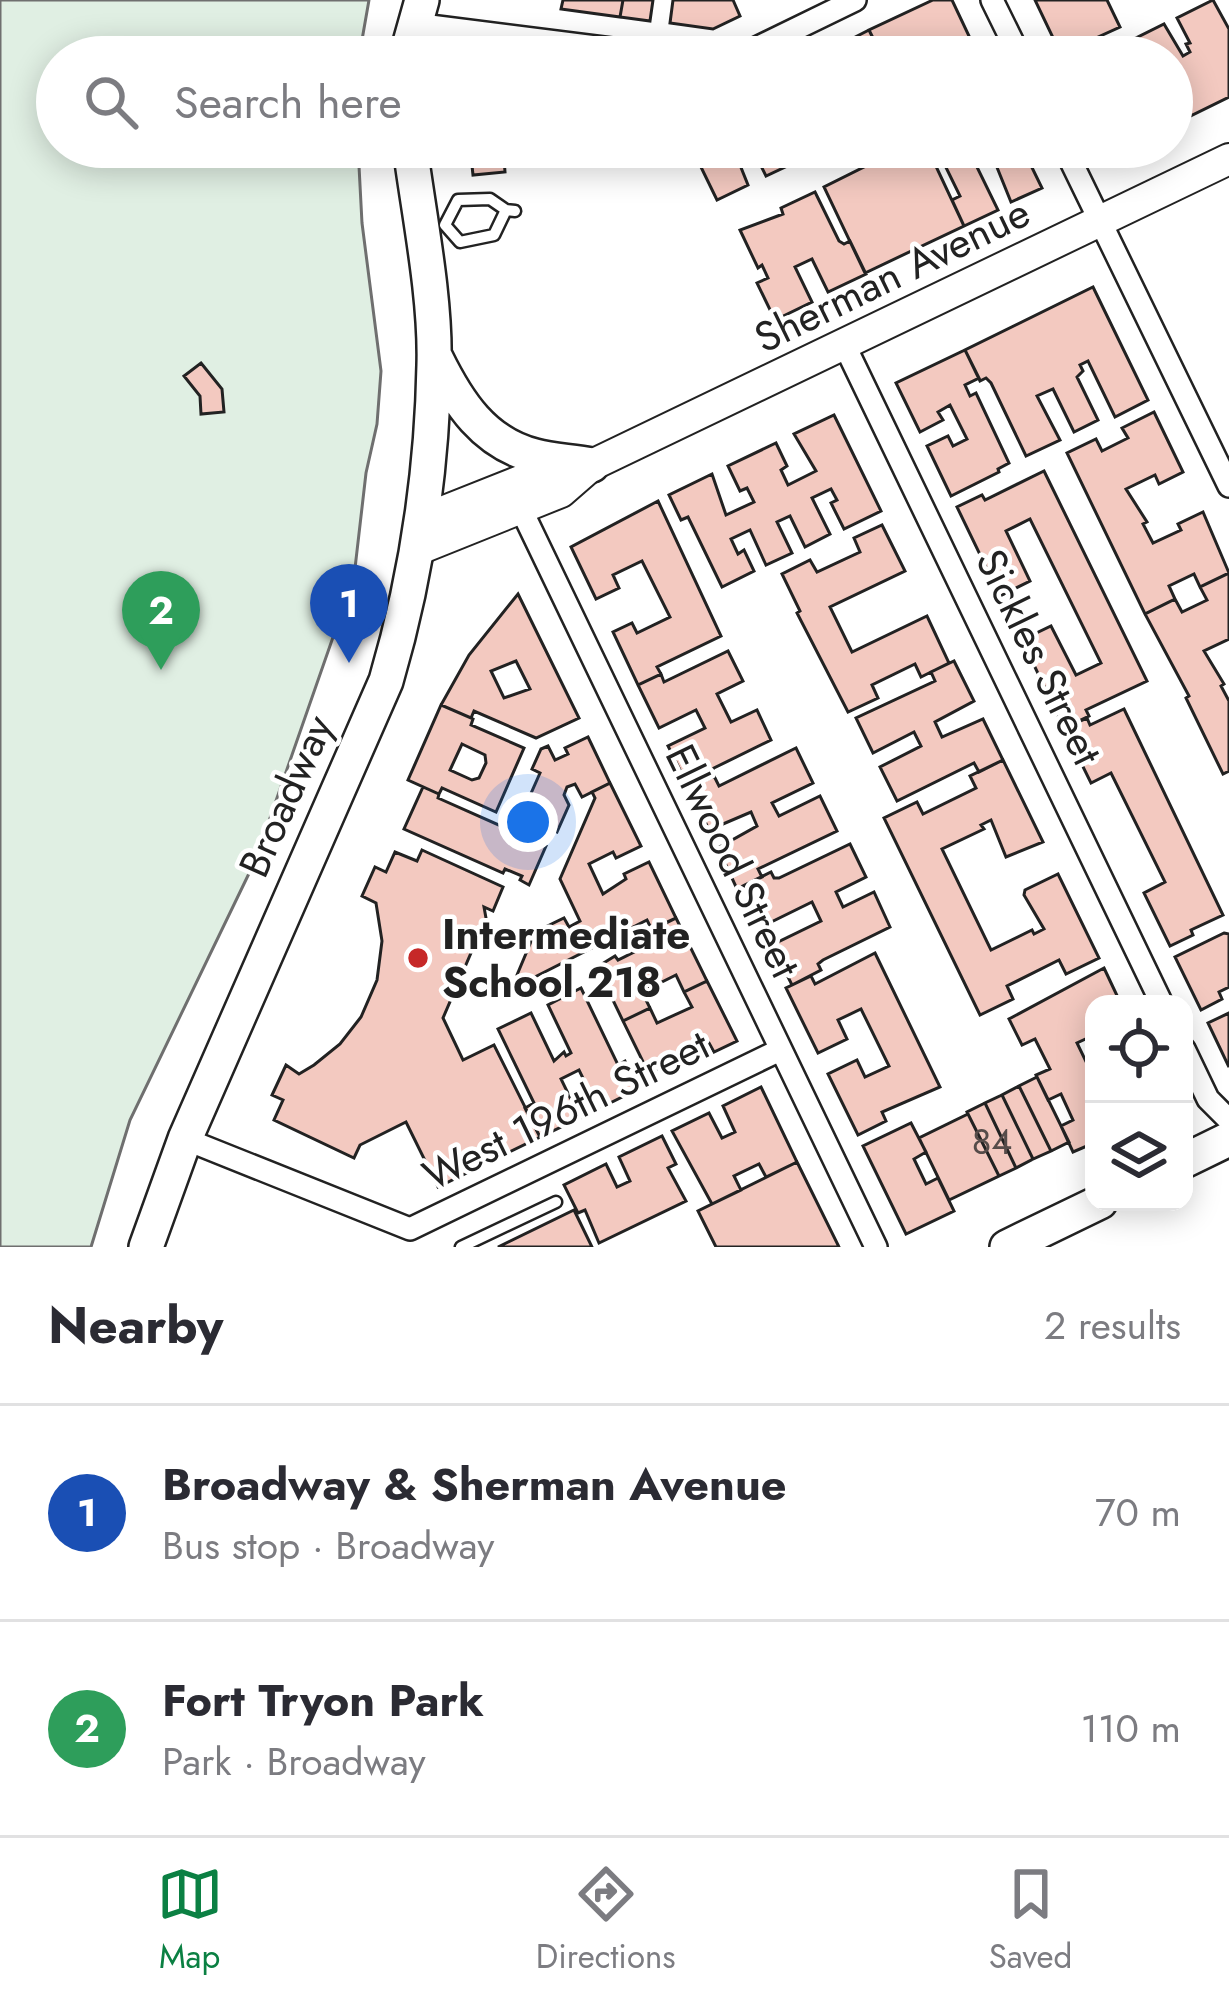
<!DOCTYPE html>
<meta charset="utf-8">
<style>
body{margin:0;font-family:Jost,sans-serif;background:#f2f2f3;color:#2b2b33}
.controls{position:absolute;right:36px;bottom:36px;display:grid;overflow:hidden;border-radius:24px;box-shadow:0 6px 30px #0003}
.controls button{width:108px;height:108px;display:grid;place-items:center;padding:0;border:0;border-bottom:3px solid #e1e1e2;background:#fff;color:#2b2b33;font:60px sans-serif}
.you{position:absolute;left:528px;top:822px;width:42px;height:42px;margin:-30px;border:9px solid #fff;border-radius:50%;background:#1a73e8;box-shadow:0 0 0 18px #1a73e833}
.badge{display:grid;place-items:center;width:78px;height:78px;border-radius:50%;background:#0b8043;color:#fff;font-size:39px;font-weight:700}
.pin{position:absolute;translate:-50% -99px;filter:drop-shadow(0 3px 6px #0008)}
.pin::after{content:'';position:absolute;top:63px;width:42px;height:36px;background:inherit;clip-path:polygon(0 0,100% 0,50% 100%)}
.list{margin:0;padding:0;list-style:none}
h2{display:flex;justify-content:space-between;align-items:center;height:156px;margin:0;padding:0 48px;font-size:51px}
h2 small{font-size:39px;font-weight:400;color:#7c7c81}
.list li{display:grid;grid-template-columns:78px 1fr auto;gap:36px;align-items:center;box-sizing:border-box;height:216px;padding:0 48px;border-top:3px solid #e1e1e2}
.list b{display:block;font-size:45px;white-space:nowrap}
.list p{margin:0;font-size:39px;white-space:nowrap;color:#7c7c81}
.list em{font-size:39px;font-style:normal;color:#7c7c81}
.icon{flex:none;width:66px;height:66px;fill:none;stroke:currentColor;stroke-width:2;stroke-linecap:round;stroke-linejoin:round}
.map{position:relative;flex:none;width:1229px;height:1247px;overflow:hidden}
.search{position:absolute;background:#fff;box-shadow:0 6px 30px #0003;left:36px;right:36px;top:36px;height:132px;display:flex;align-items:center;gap:30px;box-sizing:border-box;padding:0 42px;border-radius:66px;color:#7c7c81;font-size:45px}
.sheet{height:588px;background:#fff}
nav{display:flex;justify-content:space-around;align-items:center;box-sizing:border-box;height:168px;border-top:3px solid #e1e1e2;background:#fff;font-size:33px;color:#7c7c81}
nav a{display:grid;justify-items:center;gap:6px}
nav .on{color:#0b8043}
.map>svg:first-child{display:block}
.green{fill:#e0efe3;stroke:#6f6f6f;stroke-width:3}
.building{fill:#f3c9c0;stroke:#222;stroke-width:3;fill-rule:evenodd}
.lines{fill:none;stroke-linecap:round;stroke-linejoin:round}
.lane-casing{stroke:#222;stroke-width:15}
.street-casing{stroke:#222;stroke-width:26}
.secondary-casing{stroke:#222;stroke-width:34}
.primary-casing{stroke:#222;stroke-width:38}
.lane{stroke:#fff;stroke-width:10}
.street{stroke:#fff;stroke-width:21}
.secondary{stroke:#fff;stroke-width:30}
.primary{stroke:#fff;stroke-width:33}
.poi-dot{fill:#c62828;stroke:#fff;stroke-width:4.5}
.labels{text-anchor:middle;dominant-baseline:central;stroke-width:9;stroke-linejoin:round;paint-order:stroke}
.number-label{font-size:36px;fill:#564c4a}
.street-label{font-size:42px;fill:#222;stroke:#fff}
.poi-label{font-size:42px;font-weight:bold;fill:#222;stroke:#fff;text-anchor:start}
</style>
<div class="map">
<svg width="1229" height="1247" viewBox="0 0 1229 1247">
<rect width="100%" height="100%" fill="#fff"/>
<path class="green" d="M0,0H369L359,57H57V147H358L362,223L381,371L377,424L366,473L354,577L255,861L130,1120L91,1247H0Z"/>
<path class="building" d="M563,0H623L620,17L561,9Z
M623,0H653L650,21L620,17Z
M673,0H733L740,16L713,29L670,23Z
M933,0H952L978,55L894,57L890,49L881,54L869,30Z
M1035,0H1107L1120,27L1054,57L1051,49L1057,46Z
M1213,0L1229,29V97L1172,125V57H1136L1128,42L1164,24L1183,56L1190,52L1186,44L1190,43L1177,18Z
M869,30L882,57H833L830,50Z
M470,147H621L603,149L604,163L575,166L574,151L504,158L505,172L473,175Z
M710,147H794L800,160L766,176L752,148L736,155L748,185L717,200L698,161L713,154Z
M892,147H927L964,226L865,273L824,187L894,152Z
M936,147H1022L1042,188L1011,202L992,155L975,163L998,210L964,226L952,200L960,196Z
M815,192L839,241L844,244L850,241L866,274L828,292L812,259L795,267L812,302L775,320L757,283L768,278L762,265L758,268L740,230L783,214L781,208Z
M1093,287L1148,400L1115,417L1088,361L1080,365L1083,371L1077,377L1098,420L1074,432L1053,389L1037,396L1060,440L1026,456L991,383L986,378L980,381L965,350Z
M965,350L979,378L965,385L970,396L976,393L1009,463L998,469L999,472L951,496L927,446L948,436L953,446L967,439L950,405L938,412L943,420L920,432L896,383Z
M201,363L222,389L224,412L201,414L200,396L184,376Z
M1154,412L1183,472L1159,484L1155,475L1126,489L1147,522L1143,524L1153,543L1181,530L1178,524L1203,512L1229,573L1200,587L1194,574L1169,586L1175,599L1145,614L1067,453L1096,439L1102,451L1128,438L1122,428Z
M834,415L881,511L844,529L831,503L837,500L831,489L812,498L830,534L805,547L790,516L777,522L792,553L766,565L750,530L731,539L738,554L744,550L754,571L722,587L688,517L681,520L669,495L712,474L726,515L754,502L747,488L740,491L728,466L776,443L787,466L781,470L788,485L816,471L794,434Z
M1044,471L1147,681L1086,710L1089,716L1064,728L1022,640L1051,626L1076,675L1101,663L1030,519L1006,531L1030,581L1000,596L957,507L982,495L985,500Z
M658,501L721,636L657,667L661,674L638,685L613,632L632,623L637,633L670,617L642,561L613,575L619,588L596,599L571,547Z
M882,525L905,571L830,607L852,652L927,616L949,663L921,677L915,664L872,685L878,698L848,712L797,613L800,611L782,574L810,560L817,572L860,552L854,538Z
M1229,573V639L1204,651L1224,684L1221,686L1229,701V771L1223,774L1186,698L1189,696L1145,614L1175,599L1182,612L1203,602L1207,600L1200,587Z
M518,594L579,718L536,738L474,711L471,718L441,705L469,655ZM516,661L530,689L504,698L491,671Z
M728,651L743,681L717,694L731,722L757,710L771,740L714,768L709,772L712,777L689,788L668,746L705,728L696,710L659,728L638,685L661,674L664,682Z
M954,661L974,701L935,722L942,737L983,719L1003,760L979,772L974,763L897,801L880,767L921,746L914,732L873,753L856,718L935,681L931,672Z
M441,705L473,719L471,725L524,748L496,812L442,788L439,794L408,780ZM462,744L485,755L486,763L479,778L472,780L450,770Z
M1124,709L1223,915L1191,930L1193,935L1170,946L1144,893L1165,882L1111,773L1091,783L1064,728L1087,718L1090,725Z
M588,737L610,783L582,797L575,784L567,787L564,795L569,805L557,832L521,816L540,773L532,769L541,749L548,746L555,760L568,754L565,748Z
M796,748L813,783L772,803L779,816L820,796L837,831L758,869L762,877L737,889L718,848L757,826L751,812L709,830L689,788L714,776L719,786Z
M1003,760L1043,842L1006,857L991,820L981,825L984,829L942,849L991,950L1032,930L1034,934L1044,929L1024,895L1025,890L1058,874L1099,958L1066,974L1059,960L1007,986L1013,999L980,1015L884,818L917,802L923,814L976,788L970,776Z
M610,783L641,846L616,858L613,852L589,864L603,894L626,879L624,874L649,862L676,918L652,930L647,920L521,984L517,975L535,932L564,918L569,927L580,921L560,879L595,798L592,792Z
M423,787L439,794L438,798L546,846L529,885L520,880L522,876L505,869L503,873L404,829Z
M850,844L866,877L836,892L843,907L874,892L890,927L823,960L818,964L821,970L792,985L772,945L821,921L812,902L763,926L743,886L771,872L774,878H779Z
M422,850L503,887L493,911L484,907L486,918L443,1018L463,1060L494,1045L540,1137L438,1187L406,1122L360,1145L354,1158L274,1120L283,1100L272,1095L286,1065L299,1074L314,1065L340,1044L361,1017L377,980L382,941L376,903L362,896L375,867L386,872L395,852L417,861Z
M676,918L707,981L684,992L676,975L642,992L650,1008L623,1021L597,967L615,956L618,960L658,940L652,929Z
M1224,933L1229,934V987L1219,992L1222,999L1201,1010L1175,957Z
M875,953L940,1087L882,1112L886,1121L858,1135L828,1074L857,1060L865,1077L889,1066L861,1009L838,1020L847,1039L818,1053L786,988L811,976L815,984Z
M1104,968L1121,1004H1094V1035L1077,1043L1094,1078V1143L1073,1152L1061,1126L1073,1120L1061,1094L1048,1100L1036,1075L1050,1069L1035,1039L1022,1045L1009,1019Z
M707,981L737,1041L714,1052L709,1043L649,1074L623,1021L650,1008L657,1023L692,1007L684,992Z
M581,988L618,1065L625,1061L638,1089L598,1109L579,1070L561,1079L580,1118L540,1137L525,1108L534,1103L498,1029L531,1013L554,1061L564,1052L566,1056L571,1053L548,1005Z
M1229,1013V1067L1208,1023Z
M1037,1077L1069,1142L1051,1151L1019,1086Z
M1019,1086L1051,1151L1033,1159L1002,1095Z
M761,1087L797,1162L766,1177L759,1164L734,1176L741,1190L712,1204L672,1131L709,1113L722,1138L735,1132L723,1106Z
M1002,1095L1033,1159L1016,1168L985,1103Z
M985,1103L1016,1168L999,1176L967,1112Z
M968,1114L999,1176L949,1200L919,1138Z
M911,1123L926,1152L914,1159L926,1184L938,1178L954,1211L906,1234L863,1146Z
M662,1136L676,1164L668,1168L686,1201L599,1243L585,1210L578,1213L564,1185L606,1164L617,1187L630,1181L619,1157Z
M797,1162L839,1247H716L698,1211Z
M574,1210L592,1247H498Z"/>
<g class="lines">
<defs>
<path id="lane" d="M445,225L458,200L490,199L506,210L515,211
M445,225L460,242L494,235L506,210
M461,1247L556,1202"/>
<path id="street" d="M992,0L1020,57
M414,24L675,57
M738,57L855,0
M1064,147L1229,486
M844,344L1162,1004
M521,509L876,1247
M1184,1049L1208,1099L1229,1120
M185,1139L410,1229L780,1050"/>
<path id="secondary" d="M422,520L543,472L580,467
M419,549L561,492L592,465L1229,159"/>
<path id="primary" d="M406,57L422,0
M436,358C458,403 484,443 535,456C553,461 573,461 592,465
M1184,1161L1229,1139
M146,1247L185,1139L386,681C416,579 432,472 434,365C436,298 419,215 410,147
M1007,1247L1100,1202"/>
</defs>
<use href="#lane" class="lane-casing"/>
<use href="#street" class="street-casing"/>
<use href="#secondary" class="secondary-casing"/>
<use href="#primary" class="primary-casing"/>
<use href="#lane" class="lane"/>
<use href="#street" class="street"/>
<use href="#secondary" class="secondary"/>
<use href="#primary" class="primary"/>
</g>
<circle class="poi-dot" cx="418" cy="958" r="12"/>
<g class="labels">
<g class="number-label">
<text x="992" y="1141">84</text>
</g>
<g class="street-label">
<text transform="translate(892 275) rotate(-26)">Sherman Avenue</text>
<text transform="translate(1039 657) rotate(64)">Sickles Street</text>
<text transform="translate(286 796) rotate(-66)">Broadway</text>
<text transform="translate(733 861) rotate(64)">Ellwood Street</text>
<text transform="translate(566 1110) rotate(-26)">West 196th Street</text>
</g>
<g class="poi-label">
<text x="442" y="934">Intermediate<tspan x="442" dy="48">School 218</tspan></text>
</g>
</g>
</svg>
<div class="controls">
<button><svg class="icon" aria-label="locate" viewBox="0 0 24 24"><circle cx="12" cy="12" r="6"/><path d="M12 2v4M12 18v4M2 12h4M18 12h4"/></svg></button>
<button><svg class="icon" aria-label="layers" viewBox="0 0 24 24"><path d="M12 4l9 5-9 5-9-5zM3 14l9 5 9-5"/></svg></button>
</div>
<div class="you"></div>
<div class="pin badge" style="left:349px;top:663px;background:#1a4fb4">1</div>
<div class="pin badge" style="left:161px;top:670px;background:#2e9e5b">2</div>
<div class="search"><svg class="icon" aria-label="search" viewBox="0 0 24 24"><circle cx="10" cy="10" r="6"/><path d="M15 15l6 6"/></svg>Search here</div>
</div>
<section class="sheet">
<h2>Nearby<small>2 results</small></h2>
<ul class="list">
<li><span class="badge" style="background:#1a4fb4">1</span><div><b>Broadway &amp; Sherman Avenue</b><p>Bus stop · Broadway</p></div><em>70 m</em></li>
<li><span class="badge" style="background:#2e9e5b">2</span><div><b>Fort Tryon Park</b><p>Park · Broadway</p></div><em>110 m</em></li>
</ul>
</section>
<nav>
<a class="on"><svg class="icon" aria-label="map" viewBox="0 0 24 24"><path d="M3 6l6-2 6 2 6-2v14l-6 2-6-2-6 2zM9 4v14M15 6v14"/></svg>Map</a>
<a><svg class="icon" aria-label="directions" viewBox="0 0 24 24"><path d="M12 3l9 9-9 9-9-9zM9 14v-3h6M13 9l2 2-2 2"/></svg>Directions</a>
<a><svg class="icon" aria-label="saved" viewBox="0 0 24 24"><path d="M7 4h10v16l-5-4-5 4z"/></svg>Saved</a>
</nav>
